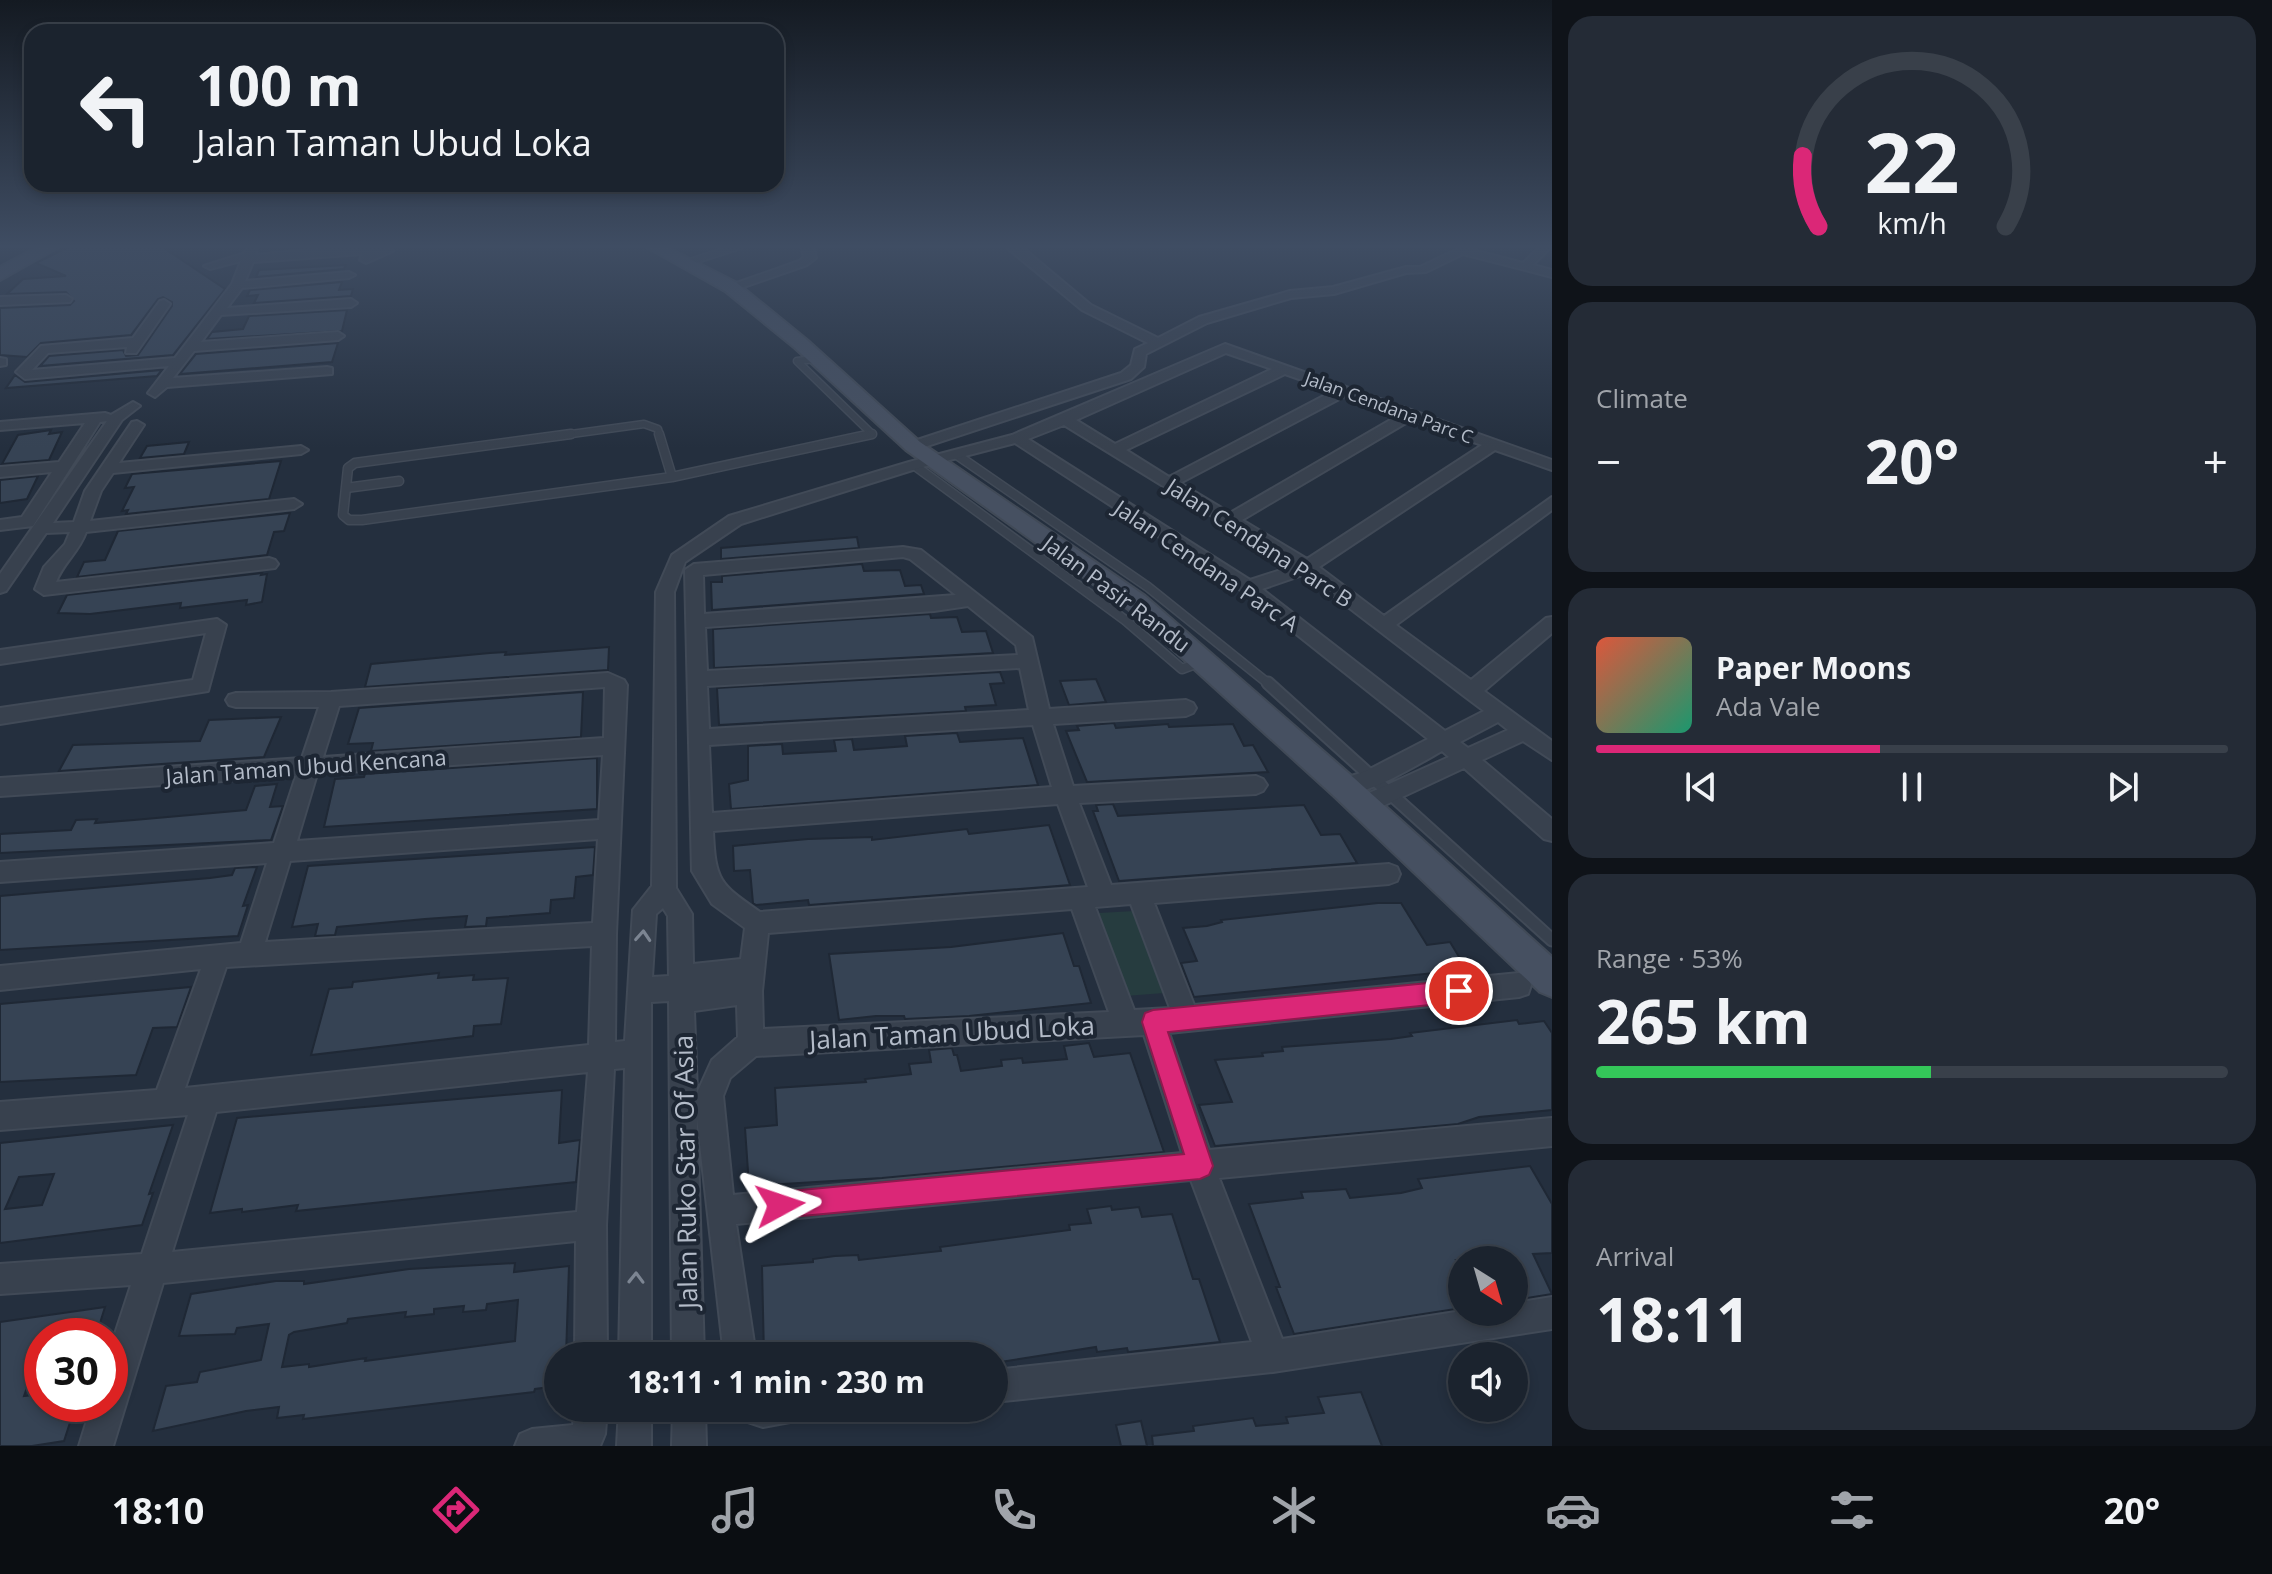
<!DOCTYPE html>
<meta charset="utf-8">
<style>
body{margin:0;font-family:"Open Sans",sans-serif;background:#242b36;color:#f1f3f6;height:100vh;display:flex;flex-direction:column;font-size:30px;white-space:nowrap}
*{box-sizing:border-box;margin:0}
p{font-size:26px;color:#a0a4aa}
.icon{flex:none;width:44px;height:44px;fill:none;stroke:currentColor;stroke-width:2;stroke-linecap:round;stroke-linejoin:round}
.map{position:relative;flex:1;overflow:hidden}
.drawer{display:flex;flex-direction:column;gap:16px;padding:16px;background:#0f1319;width:720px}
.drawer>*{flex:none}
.hud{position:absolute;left:24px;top:24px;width:760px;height:168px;border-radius:24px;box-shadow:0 4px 12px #0003,0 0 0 2px #39404a;background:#1b232e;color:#f1f3f6;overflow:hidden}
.needle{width:52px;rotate:143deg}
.controls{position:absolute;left:1448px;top:1246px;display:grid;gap:16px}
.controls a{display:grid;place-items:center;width:80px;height:80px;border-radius:50%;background:#1b232e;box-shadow:0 4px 12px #0003,0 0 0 2px #39404a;font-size:40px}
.speed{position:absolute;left:24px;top:1318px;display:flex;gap:16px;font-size:40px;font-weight:700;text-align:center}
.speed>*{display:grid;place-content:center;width:104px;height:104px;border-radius:50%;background:#1b232e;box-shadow:0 4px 12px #0003,0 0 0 2px #39404a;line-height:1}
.speed .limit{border:12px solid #d22;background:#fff;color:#111}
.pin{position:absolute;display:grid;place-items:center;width:68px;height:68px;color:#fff;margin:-34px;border:4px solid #fff;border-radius:50%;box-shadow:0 2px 8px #0007}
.me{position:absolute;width:88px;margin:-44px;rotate:85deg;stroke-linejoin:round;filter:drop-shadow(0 0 6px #0008)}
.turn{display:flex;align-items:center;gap:28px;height:168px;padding:0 40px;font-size:36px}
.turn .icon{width:104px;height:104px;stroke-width:2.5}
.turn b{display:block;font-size:56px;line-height:68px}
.big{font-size:60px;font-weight:700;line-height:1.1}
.drawer .widget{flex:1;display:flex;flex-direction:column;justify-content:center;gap:12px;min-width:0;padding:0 28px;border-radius:24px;background:#242b36}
.drawer .dial{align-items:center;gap:0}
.dial svg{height:208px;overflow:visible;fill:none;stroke:#39404a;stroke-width:7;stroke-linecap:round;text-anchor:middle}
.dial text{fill:#f1f3f6;stroke:none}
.song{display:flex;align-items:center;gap:24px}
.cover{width:96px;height:96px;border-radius:12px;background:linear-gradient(135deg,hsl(10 70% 55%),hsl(160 70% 35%))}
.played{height:8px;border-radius:4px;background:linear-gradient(90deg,#db2777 45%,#39404a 45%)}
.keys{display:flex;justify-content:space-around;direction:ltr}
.heat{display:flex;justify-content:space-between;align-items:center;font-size:44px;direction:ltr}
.charge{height:12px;border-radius:6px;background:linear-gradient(90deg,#34c759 53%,#39404a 0)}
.trip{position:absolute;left:544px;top:1342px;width:464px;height:80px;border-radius:40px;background:#1b232e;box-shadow:0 4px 12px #0003,0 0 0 2px #39404a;font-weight:700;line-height:80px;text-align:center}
.dock{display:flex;height:128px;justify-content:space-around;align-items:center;background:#0b0e12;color:#a0a4aa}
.dock .icon{width:56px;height:56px}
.dock .active{color:#db2777}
.dock b{font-size:36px;color:#f1f3f6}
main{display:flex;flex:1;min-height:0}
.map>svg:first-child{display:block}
.green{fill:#263c3f}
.building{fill:#364354;stroke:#1f2835;stroke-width:2;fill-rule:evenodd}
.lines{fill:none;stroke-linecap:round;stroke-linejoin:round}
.lane-far2-casing{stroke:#414a57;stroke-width:9}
.lane-far1-casing{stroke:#414a57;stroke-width:11}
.lane-casing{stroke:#414a57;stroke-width:15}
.street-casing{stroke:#414a57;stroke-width:4}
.secondary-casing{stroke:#414a57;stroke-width:4}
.lane-far2{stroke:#38414e;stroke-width:6}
.lane-far1{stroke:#38414e;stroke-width:8}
.lane{stroke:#38414e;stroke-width:11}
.street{fill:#38414e;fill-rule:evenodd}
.secondary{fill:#465061;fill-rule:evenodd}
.oneway{stroke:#7c8592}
.route{fill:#db2777;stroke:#8e194d;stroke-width:2}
.labels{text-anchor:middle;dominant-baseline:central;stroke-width:8;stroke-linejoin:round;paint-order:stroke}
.far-street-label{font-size:18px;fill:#b4bcc9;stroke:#1d2633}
.street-label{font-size:22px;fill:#b4bcc9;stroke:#1d2633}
.near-street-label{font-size:26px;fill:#b4bcc9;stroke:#1d2633}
</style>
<main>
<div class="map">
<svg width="1552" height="1446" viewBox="0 0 1552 1446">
<rect width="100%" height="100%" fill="#242f3e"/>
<!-- green -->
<path class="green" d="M1135,911l29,82 -39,3 -26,-83z"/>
<!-- building -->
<path class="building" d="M71,246h90l64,43 -52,66 -133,11 9,-10 74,-6 3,6 12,-1 34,-49v-4l-9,-5 -5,2 -27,36 -90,8 -14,14 -27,-2v-47l70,-3 4,-4 -8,-9 -59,2 16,-15 43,-3 -30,-13z
M346,265l-2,4 -88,8 3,-7z
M342,282l-3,8 14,-1 -2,7 -97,7 4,-8 -11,1 3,-6z
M347,310l-5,21 -135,8 5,-7 31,-3 6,-13z
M338,343l-6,19 -152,12 16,-20z
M162,370l-5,6 -151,12 9,-13 10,7z
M51,430l-2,4 13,-2 -13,28 -47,4 16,-29z
M189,442l-5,12 -44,4 7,-12z
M281,461l-12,38 -143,15 2,-4 -6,1 12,-24 -9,1 7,-14z
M38,476l-11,23 -27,4v-23z
M290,513l-6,18 -10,1 -7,23 -190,22 7,-15 21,-2 13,-29z
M857,537l2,11 -138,11v-11z
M862,564l2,7 36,-1 5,16 16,-1 3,9 -212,16 -1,-28h11v-6z
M262,573l-1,2 6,-1 -5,28 -16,3 1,-5 -67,8 1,-5 -91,11 -32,-1 9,-18z
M930,614l1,4 26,-1 5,15 24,-1 7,22 -279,15 -1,-39z
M609,647l-1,23 -243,17 6,-23 119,-11 16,-1 -1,3z
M1000,672l4,11 -14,1 6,21 -31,2 1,4 -247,14 -2,-37z
M1096,679l10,23 -37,3 -9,-24z
M583,692l-2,45 -210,14 2,-8 -25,1 11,-36z
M281,717l-17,40 -205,14 14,-26 127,-4 9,-21z
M1114,723l2,5 52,-4 1,3 64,-3 11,22 9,-1 15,27 -181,10 -21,-51 13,-1 -2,-4z
M957,733l3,9 63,-4 15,47 -307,24 -2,-25 19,-4v-34l34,-2 1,10 53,-3 -2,-11 18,-1 2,11 53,-4 -2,-10z
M597,758v51l-273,18 11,-48 29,-2 1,-3z
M277,784l-7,23 13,-1 -12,34 -271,13v-19l71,-4 5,-10 21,-1 -2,4 39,-3 112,-10 9,-24z
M1113,804l5,12 186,-11 17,30 19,-1 17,29 -238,18 -26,-70h5l-2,-6z
M1049,825l21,60 -261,20 -1,-5 -52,5 -3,-2 -3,-33 -16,1 -1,-25 75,-7 64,-2v3l95,-11 2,5z
M595,847l-2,28 -17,2 -2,21 -23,2 -1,13 -63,5 -1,8 -21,1 2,-11 -42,3 -88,8 -2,8 -20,1 3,-12 -26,3 16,-61z
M257,867l-14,39 5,-1 -10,31 -238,14v-54l210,-18 22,-3 3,-7z
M1378,903h23l26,42 23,-3 20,33 -22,2 -4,-5 -250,25 -13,-34 16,-2 -14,-33 24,-2 15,-4 -1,-2z
M1063,933l11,33h5l12,37 -122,13 -64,3 -1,-3h-28l-37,4 -10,-66 122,-7z
M439,973l-1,5 36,-3 -1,5 35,-2 -7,46 -27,2 -1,10 -162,19 18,-66 23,-2 1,-5z
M191,987l-14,40 -24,1 -17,47 -136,7v-78z
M1517,1020l2,4 25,-3 8,12v77l-73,7 -21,7 -243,22 -16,-41 33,-3 -17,-42 48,-4 -1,-3 21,-2 -1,-4 109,-8 21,-3 -2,-3z
M1089,1043l5,14 36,-4 34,99 -282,26 -133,8 -4,-58 32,-3 -2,-37 91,-6 -1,-3 46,-5 -2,-10 22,-2 -2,-12 23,-2 2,7h3l4,16 41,-5 -1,-6 21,-2 1,5 44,-4 -3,-13z
M562,1090l-3,53 21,-3 -4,42 -280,29 2,-6 -56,7v-3l-32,4 27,-95z
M173,1125l-24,69 4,-1 -11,32 -142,18v-100zM54,1174l-12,31 -37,4 14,-32z
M1530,1166l22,38v49l-19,1 19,40 -38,6v-40h-58l6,12v36l-168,26 -18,-47h4l-31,-83 54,-6 -2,-6 19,-1 26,-2 4,9 51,-5 21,-5 -4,-9z
M1111,1206l1,4 27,-3 3,10 30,-3 21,65h6l21,63 -92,10 -1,-4 -30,4 -1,-5 -102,16v-7h-230l-2,-90 51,-4v-3l22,-3 23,-1 1,5 82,-9 -1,-4 130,-17 -1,-5 22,-2 -4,-14z
M515,1263l-1,9 55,-6 -3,90h-8v30l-23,3 -1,3 -231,27 1,-4 -27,3 2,-11 -33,4 -93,20 13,-45 31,-4 3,-10 61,-12 8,-36 -32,4 -2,6 -56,2 12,-42 85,-13h28v3l105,-15zM518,1300l-3,41 -150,20 1,-3 -57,9v-3l-27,3 7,-32 5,-3 53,-9 1,-4 58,-7 -1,5 29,-3v-5l30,-3 -1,6 23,-2 1,-6z
M105,1307l-9,29h-54v28l-7,1 -11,31 18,-2v10h34l-12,37 -32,5h-32v-124z
M1361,1392l21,54h-229l-1,-10 42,-5 -1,-5 60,-8 3,8 32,-3 -2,-6 38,-4 -6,-16z
M1141,1421l6,25h-26l-5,-21z"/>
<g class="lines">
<!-- lane-far2 casing -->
<g class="lane-far2-casing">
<path id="lane-far2" d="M687,263l52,-17
M817,359l-20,2 75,73 -8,2
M557,436l87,-12 14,5 2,7"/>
</g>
<!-- lane-far1 casing -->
<g class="lane-far1-casing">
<path id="lane-far1" d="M571,434l-216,29 -7,5 -5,47 6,5h13l310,-43
M659,434l13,43
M957,455l191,132 122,98
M914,465l211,155 57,49 21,-8
M672,477l200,-43
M346,488l53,-7"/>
</g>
<!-- lane casing -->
<g class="lane-casing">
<path id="lane" d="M1268,683l284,257"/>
</g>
<!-- street casing -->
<g class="street-casing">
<path id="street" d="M248,246h10l-3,9c25,-2 122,-14 138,-4l-27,12 -6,-3 2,-6 -109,8 -8,19 104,-9 6,3 -6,3 -107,10 -15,20 124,-9 6,4 -6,4 -130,8 -20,27 137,-10 6,4 -6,4 -144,11 -21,27 154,-11 5,1v6l-165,13 -12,10 -7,-4 21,-27 -144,13 -9,-7 25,-26 92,-8 27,-37 4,-1 6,4 -34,49h-10l1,-6 -79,6 -16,17 143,-12 57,-74 9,-23 -31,8 -6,-3 41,-13z
M809,246l5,3 2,9 -9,7 -72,25 -10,-3 74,-26 5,-4 -2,-8z
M1005,246h13l6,3 67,56 67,33 41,-21 91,-26 43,-4 73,-20h14l42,-20 61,16 18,-17h11l-19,19 19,5v7l-89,-23 -37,18 -20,1 -72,21 -43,4 -84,25 -61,31 -2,13 -13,12 -213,70h-10v-6l213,-70 10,-8 4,-16 13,-6 -66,-33z
M66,295l6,4 -2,3 -70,3v-8z
M1225,344l327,116v10l-57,-20 -176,117 65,49 168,-119v13l-156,115 75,55 75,-62 6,-1v16l-68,58 68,50v19l-29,-19 -41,19 70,59v22l-8,-2 -80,-71 -92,43 -8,3 -8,-3 -3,-6 3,-6 93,-42 -7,-6c-22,12 -82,50 -105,42l-4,-6 4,-6 29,-10 62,-32 -186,-148 -227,-148 -96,25 -178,56 -56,38 -11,30 2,296 16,26 1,50 48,-5 4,-31 -33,-24 -20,-33 -7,-301 9,-6 209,-17 18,3 111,87 17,72 137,-9 7,3 3,5 -3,5 -7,3 -133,8 20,62 183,-10 7,3 4,6 -4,6 -7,3 -177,9 32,82 278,-21 8,3 3,7 -3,7 -8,3 -235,19 40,102 325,-32 9,3 3,9 -3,9 -9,3 -350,36 40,117 343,-32v28l-333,32 63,161 180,-28 52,1v-9l38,-6v32l-279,43 -279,30v-32l258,-28 -61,-162 -455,44 20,132h-32l-27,-238 7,238h-32l-3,-355 -18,1v354h-32l6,-288 -11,1 -8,156 1,131h-32l1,-115 -413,42 -50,163h-34l13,-42h18v-55l21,-64 -131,9v-30l142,-10 46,-139 -188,15v-28l157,-12 44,-121 -201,21v-24l241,-23 26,-80 -267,19v-20l274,-19 22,-67 -296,20v-18l302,-20 17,-51h-83l-7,-2 -3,-5 3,-5 7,-2 95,-1 277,-19 16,7 3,5 -11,249 -1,108 10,-1 8,-131 19,-24 4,-294 16,-37 57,-39 180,-54 103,-27zM1226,353l46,16 -157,75 -39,-24zM1285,374l48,17 -164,86 -43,-27zM1345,396l54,19 -169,98 -50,-30zM1411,420l71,25 -175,114 -65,-39zM1064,425l229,141 -43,14 -222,-141zM903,557l7,2 46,36 -252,19 -1,-39zM1305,574l159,122 20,15 -39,20 -183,-142zM968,606l48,39 2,10 -311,16 -2,-44 229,-16zM1020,668l9,42 -320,19 -2,-43zM605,687l-1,51 -281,19 16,-51zM1498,722l10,8 -40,18 -8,-6zM1033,725l19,62 -340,26 -3,-68zM603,755l-4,65 -302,21 20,-67zM1058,804l30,83 -328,25c-40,-28 -45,-31 -47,-81zM598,839l-5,84 -328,19 25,-81zM1131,904l39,104 -36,2 -39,-103zM663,908l5,8 1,60 -17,1 4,-63zM1072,909l37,103 -346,17 -1,-38 6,-58zM592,946l-3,99 -404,43 41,-121zM737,1005l1,32 -26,23 -15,33 -3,-82zM1144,1035l38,118 -449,42 -10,-99 7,-18 26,-22zM588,1072l-11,140 -405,40 44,-140z
M0,358l6,1v6l-6,1z
M133,402l7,4 -18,14 -69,103 21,-1 11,-31 47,-69 5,-1 7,4 -25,38 182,-17 7,4 -7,4 -188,19 -12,18 -11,30 204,-22 8,5 -8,5 -208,23c-7,20 -23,31 -30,50l213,-24 6,2 3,4 -3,4 -231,27 -9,-6 9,-22 21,-23 5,-12 -24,1 -40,58 -6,2v-19l107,-153 -7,1 -67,104 -33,4v-10l22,-3 30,-45 -52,5v-10l59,-5 26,-39 -85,7v-8l105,-9 6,2z
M217,619l9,6 -18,66 -208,33v-16l193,-28 13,-47 -206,31v-14z
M575,1408h32l-2,26 -5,12h-85l5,-12 12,-5 41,-4z
M619,1408h32v38h-34z
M673,1408h32l1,38h-34z
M738,1408h67l-4,12 -38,7 -21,-7z"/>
</g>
<!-- secondary casing -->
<g class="secondary-casing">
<path id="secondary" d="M40,246h20l-60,34v-13z
M645,246h19l73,37 70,57 113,102 225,154 209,182 198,179v40l-12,-5 -206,-196 -207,-188 -221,-158 -111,-102 -70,-57z"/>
</g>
<!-- lane-far2 -->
<use href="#lane-far2" class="lane-far2"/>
<!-- lane-far1 -->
<use href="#lane-far1" class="lane-far1"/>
<!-- lane -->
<use href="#lane" class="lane"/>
<!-- street -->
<use href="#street" class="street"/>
<!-- secondary -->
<use href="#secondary" class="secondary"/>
</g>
<!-- one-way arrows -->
<defs><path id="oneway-chevron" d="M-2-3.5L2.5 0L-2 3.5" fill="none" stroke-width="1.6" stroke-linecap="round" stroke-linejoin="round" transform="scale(2)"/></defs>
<g class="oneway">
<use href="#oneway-chevron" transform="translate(643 936) rotate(-86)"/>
<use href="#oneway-chevron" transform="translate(636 1278) rotate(-89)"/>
</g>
<!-- sky -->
<linearGradient id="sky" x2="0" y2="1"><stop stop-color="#141a22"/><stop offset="0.55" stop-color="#3f4d63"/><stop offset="1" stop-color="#3f4d63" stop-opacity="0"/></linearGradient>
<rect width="1552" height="448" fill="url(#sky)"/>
<!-- route -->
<path class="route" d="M1459,980l8,4 4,7 -4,8 -8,3 -291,30 45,134 -4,9 -9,4 -420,39 -9,-4 -4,-9 4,-9 9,-4 404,-38 -42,-132 3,-9 8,-3z"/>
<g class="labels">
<!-- far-street labels -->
<g class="far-street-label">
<text transform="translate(1389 407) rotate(20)">Jalan Cendana Parc C</text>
</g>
<!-- street labels -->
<g class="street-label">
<text transform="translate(1260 542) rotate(33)">Jalan Cendana Parc B</text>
<text transform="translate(1207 565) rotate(34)">Jalan Cendana Parc A</text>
<text transform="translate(1117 593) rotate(37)">Jalan Pasir Randu</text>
<text transform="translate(306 766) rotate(-4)">Jalan Taman Ubud Kencana</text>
</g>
<!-- near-street labels -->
<g class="near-street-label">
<text transform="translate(952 1032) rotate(-3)">Jalan Taman Ubud Loka</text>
<text transform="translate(685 1172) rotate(-91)">Jalan Ruko Star Of Asia</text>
</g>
</g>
</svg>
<div class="controls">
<a><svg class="needle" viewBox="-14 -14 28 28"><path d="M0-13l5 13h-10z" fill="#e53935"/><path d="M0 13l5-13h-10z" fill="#a0a4aa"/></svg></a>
<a><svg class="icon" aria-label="sound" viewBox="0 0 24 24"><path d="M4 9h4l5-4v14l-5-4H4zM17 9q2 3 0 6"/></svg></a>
</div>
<div class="speed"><div class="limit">30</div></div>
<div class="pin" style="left:1459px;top:991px;background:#d93025"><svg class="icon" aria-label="arrive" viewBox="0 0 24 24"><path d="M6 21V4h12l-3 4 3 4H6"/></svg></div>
<svg class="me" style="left:780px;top:1205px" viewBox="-20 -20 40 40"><path d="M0-17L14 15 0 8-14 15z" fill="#db2777" stroke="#fff" stroke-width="4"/></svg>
<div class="trip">18:11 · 1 min · 230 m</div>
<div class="hud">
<div class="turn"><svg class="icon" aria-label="left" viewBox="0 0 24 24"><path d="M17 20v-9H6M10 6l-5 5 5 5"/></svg><div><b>100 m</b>Jalan Taman Ubud Loka</div></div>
</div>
</div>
<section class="drawer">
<div class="widget dial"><svg viewBox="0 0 100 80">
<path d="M14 69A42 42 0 1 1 86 69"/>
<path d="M14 69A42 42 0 0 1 8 42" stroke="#db2777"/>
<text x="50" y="56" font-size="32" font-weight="700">22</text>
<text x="50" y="72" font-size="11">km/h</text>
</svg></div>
<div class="widget"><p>Climate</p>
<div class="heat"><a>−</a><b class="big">20°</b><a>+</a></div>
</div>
<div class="widget">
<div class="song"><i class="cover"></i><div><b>Paper Moons</b><p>Ada Vale</p></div></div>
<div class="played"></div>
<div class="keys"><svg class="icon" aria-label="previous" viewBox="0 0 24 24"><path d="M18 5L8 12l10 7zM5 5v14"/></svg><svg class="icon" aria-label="pause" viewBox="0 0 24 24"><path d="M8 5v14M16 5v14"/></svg><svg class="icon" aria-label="next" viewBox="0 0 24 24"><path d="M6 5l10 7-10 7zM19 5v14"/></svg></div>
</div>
<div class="widget"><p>Range · 53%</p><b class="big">265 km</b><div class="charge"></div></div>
<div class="widget"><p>Arrival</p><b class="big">18:11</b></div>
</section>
</main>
<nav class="dock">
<b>18:10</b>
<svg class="icon active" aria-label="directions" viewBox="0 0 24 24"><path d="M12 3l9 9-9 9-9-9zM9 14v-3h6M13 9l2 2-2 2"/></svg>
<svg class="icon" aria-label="music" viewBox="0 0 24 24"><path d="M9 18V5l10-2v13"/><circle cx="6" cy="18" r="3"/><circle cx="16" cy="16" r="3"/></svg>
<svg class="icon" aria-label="phone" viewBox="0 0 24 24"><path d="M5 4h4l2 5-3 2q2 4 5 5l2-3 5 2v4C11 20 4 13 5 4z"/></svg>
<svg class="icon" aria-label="climate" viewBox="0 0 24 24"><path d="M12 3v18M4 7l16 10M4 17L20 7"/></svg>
<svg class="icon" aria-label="car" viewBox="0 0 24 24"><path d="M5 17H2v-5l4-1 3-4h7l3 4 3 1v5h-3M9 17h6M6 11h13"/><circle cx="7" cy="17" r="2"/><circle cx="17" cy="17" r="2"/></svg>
<svg class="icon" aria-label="filters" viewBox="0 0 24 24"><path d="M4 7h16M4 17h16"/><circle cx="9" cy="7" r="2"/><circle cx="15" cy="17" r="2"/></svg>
<b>20°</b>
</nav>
